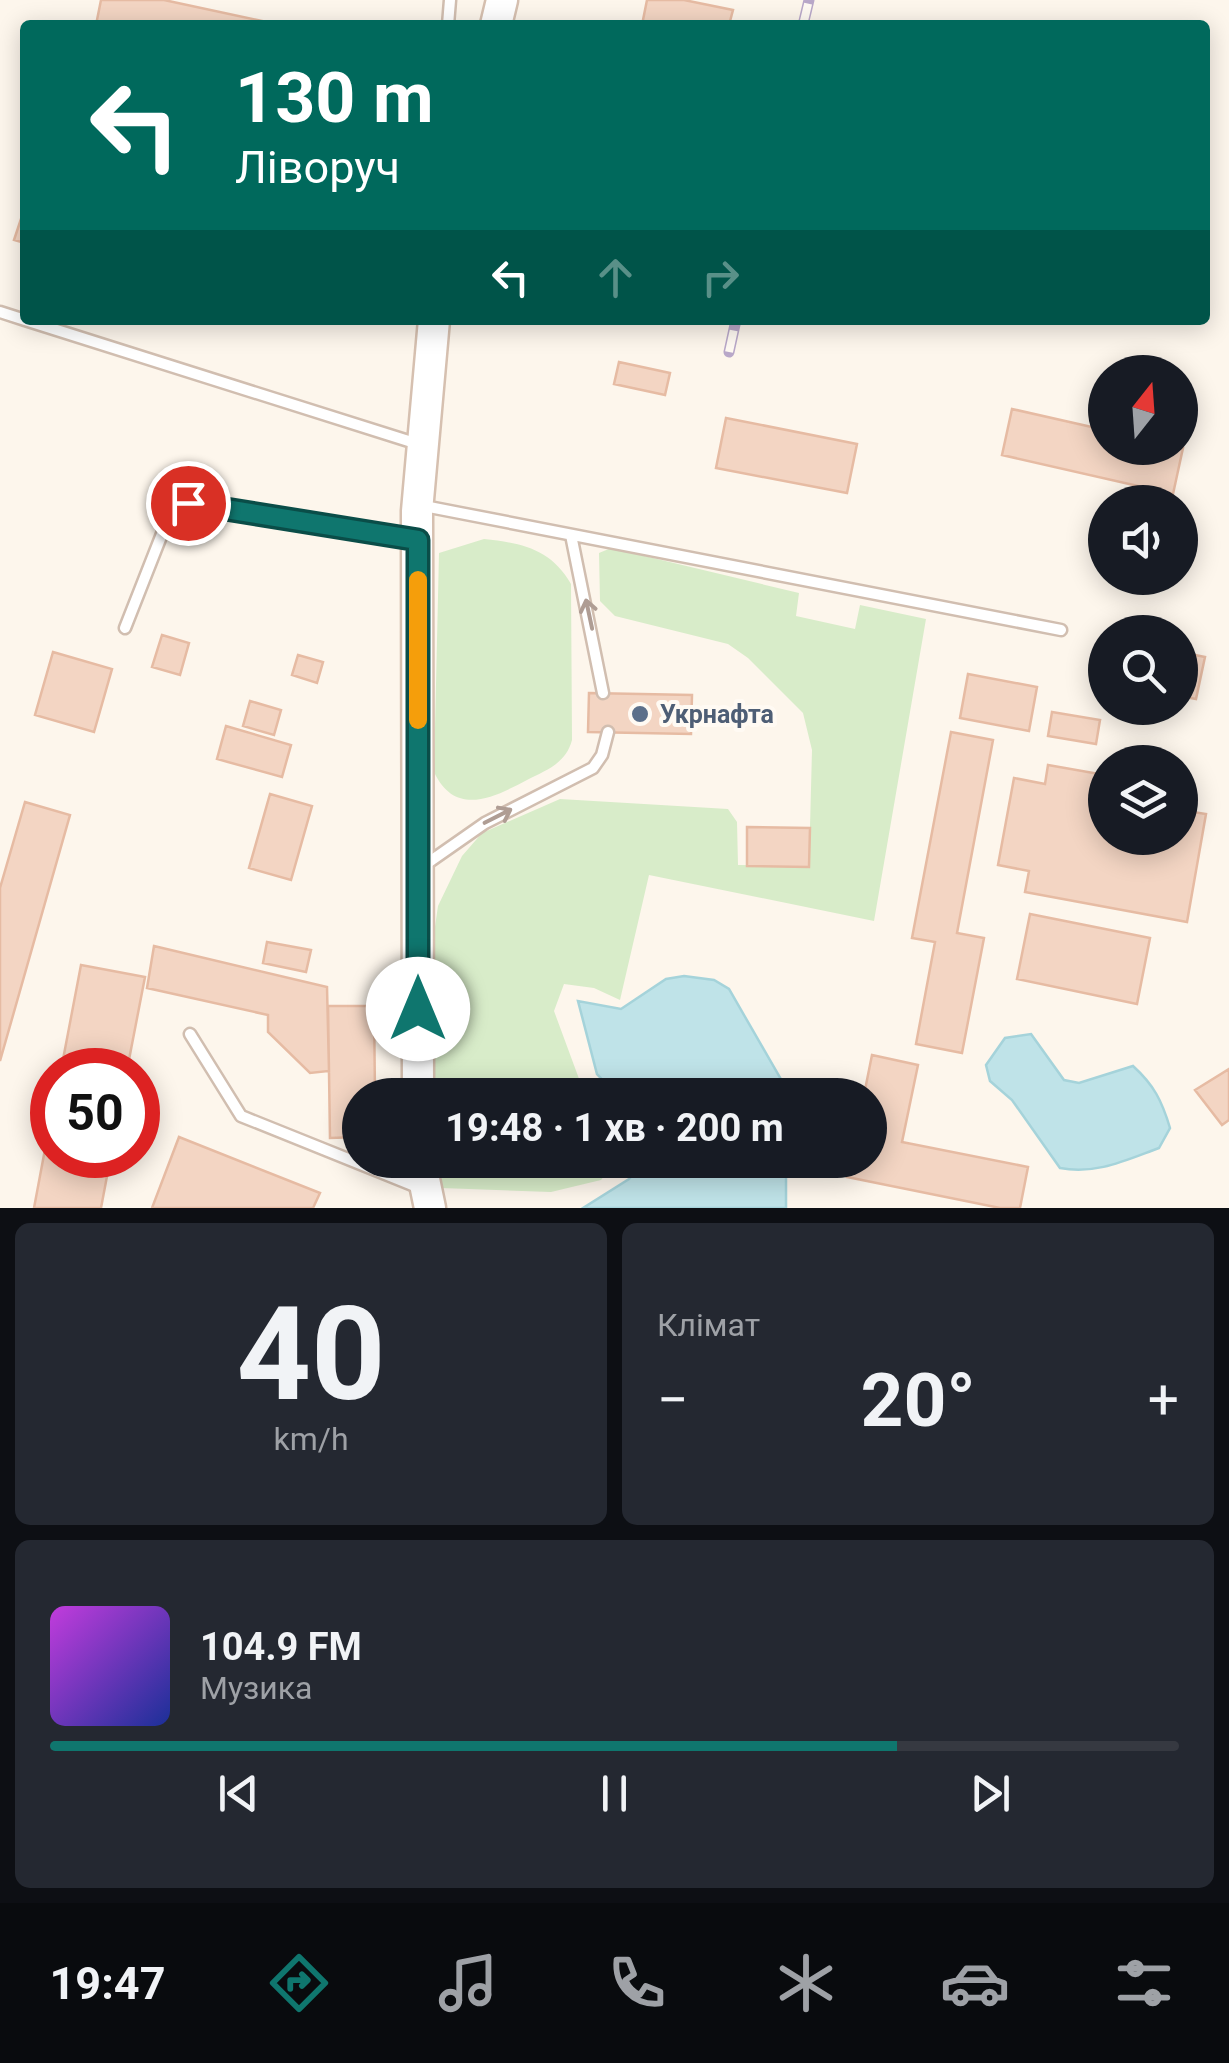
<!DOCTYPE html>
<html lang="uk">
<meta charset="utf-8">
<style>
body{margin:0;font-family:Roboto,sans-serif;background:#242831;color:#f1f3f6;height:100vh;display:flex;flex-direction:column;font-size:38px;white-space:nowrap}
*{box-sizing:border-box;margin:0}
p{font-size:32px;color:#9ea1a6}
.icon{flex:none;width:55px;height:55px;fill:none;stroke:currentColor;stroke-width:2;stroke-linecap:round;stroke-linejoin:round}
.map{position:relative;height:1208px;overflow:hidden}
.drawer{display:flex;flex-direction:column;gap:15px;padding:15px;background:#0d0f14;flex:1}
.drawer>*{flex:none}
.top-card{position:absolute;left:20px;top:20px;width:1190px;height:305px;border-radius:10px;box-shadow:0 5px 25px #0003;background:#00695c;color:#fff;overflow:hidden}
.needle{width:65px;rotate:17deg}
.fabs{position:absolute;left:1088px;top:355px;display:grid;gap:20px}
.fabs a{display:grid;place-items:center;width:110px;height:110px;border-radius:50%;background:#171b24;box-shadow:0 5px 25px #0003;font-size:50px}
.speed{position:absolute;left:30px;top:1048px;display:flex;gap:20px;font-size:50px;font-weight:700;text-align:center}
.speed>*{display:grid;place-content:center;width:130px;height:130px;border-radius:50%;background:#171b24;box-shadow:0 5px 25px #0003;line-height:1}
.speed .limit{border:15px solid #d22;background:#fff;color:#111}
.pin{position:absolute;display:grid;place-items:center;width:85px;height:85px;color:#fff;margin:-42px;border:5px solid #fff;border-radius:50%;box-shadow:0 2px 10px #0007}
.me{position:absolute;width:110px;margin:-55px;rotate:0deg;stroke-linejoin:round;filter:drop-shadow(0 0 8px #0008)}
.turn{display:flex;align-items:center;gap:35px;height:210px;padding:0 50px;font-size:45px}
.turn .icon{width:130px;height:130px;stroke-width:2.5}
.turn b{display:block;font-size:70px;line-height:85px}
.lanes{display:flex;align-items:center;height:95px;padding:0 50px;background:#0003;justify-content:center;gap:50px;direction:ltr}
.lanes .off{opacity:.35}
.big{font-size:75px;font-weight:700;line-height:1.1}
.drawer .widget{flex:1;display:flex;flex-direction:column;justify-content:center;gap:15px;min-width:0;padding:0 35px;border-radius:15px;background:#242831}
.drawer .dial{align-items:center;gap:0}
.dial b{font-size:130px;line-height:1}
.song{display:flex;align-items:center;gap:30px}
.cover{width:120px;height:120px;border-radius:15px;background:linear-gradient(135deg,hsl(290 70% 55%),hsl(230 70% 35%))}
.played{height:10px;border-radius:5px;background:linear-gradient(90deg,#0f766e 75%,#363941 75%)}
.keys{display:flex;justify-content:space-around;direction:ltr}
.heat{display:flex;justify-content:space-between;align-items:center;font-size:55px;direction:ltr}
.drawer .tiles{flex:1;display:grid;gap:15px;grid-template-columns:1fr 1fr}
.widget:last-child{grid-column:span 2}
.trip{position:absolute;left:342px;top:1078px;width:545px;height:100px;border-radius:50px;background:#171b24;box-shadow:0 5px 25px #0003;font-weight:700;line-height:100px;text-align:center}
.tab-bar{display:flex;height:160px;justify-content:space-around;align-items:center;background:#090b0e;color:#9ea1a6}
.tab-bar .icon{width:70px;height:70px}
.tab-bar .active{color:#0f766e}
.tab-bar b{font-size:45px;color:#f1f3f6}
.map>svg:first-child{display:block}
.green{fill:#d8ecc9}
.water{fill:#bfe3e8;stroke:#a5d3da;stroke-width:2.5}
.building{fill:#f3d5c3;stroke:#e6bba3;stroke-width:2.5}
.lines{fill:none;stroke-linecap:round;stroke-linejoin:round}
.service-casing{stroke:#d1beb0;stroke-width:15}
.secondary-casing{stroke:#d6c0b0;stroke-width:35}
.service{stroke:#fff;stroke-width:10}
.secondary{stroke:#fff;stroke-width:30}
.rail-casing{stroke:#b9a8c9;stroke-width:11}
.rail{stroke:#fffaf3;stroke-width:8;stroke-dasharray:22;stroke-linecap:butt}
.oneway{stroke:#af9d94}
.route-casing{stroke:#0a4d48;stroke-width:25}
.route{stroke:#0f766e;stroke-width:18}
.slow{stroke:#f59e0b;stroke-width:18}
.service-dot{fill:#5c6f8a;stroke:#fffaf3;stroke-width:4}
.labels{text-anchor:middle;dominant-baseline:central;stroke-width:8;stroke-linejoin:round;paint-order:stroke}
.service-label{font-size:25px;font-weight:bold;fill:#4e5e75;stroke:#fffaf3;text-anchor:start}
</style>
<div class="map">
<svg width="1229" height="1208" viewBox="0 0 1229 1208">
<rect width="100%" height="100%" fill="#fdf6ec"/>
<!-- green -->
<path class="green" d="M484,539c38,4 67,10 87,45l1,156c-6,23 -25,30 -45,40 -34,18 -72,37 -93,-8l5,-219z
M611,548l188,45 -3,23 59,13 5,-24 66,14 -52,302 -225,-46 -29,125 -26,-12 -30,-4 -10,27 31,84h-150l-3,-148 6,-41 24,-50 20,-23 78,-34 168,10 9,13 1,43 71,1 3,-116 -9,-37 -55,-55 -20,-14 -113,-28 -15,-15 -1,-48z
M437,1160h180l-16,20 -50,12 -110,-4z"/>
<!-- water -->
<path class="water" d="M684,976l30,4 15,9 61,106h-173l-20,-21 -19,-73 43,8 45,-30z
M1031,1034l33,46 15,3 54,-17c21,19 29,35 37,62l-11,20c-33,12 -63,27 -99,20l-48,-68 -22,-19 -4,-16 19,-27z
M645,1160h154l-13,16v32h-203l46,-29z"/>
<!-- building -->
<path class="building" d="M101,0h63l117,25h-185z
M647,0h37l49,10 -4,15h-87z
M25,207v36l-11,-3z
M619,362l51,11 -5,22 -51,-11z
M1012,409l93,21v18h78l-10,46 -171,-39z
M726,418l131,26 -10,49 -131,-25z
M162,635l27,8 -9,32 -28,-8z
M53,652l59,17 -18,63 -59,-17z
M1180,652l25,5 -9,42 -16,-3z
M298,655l25,7 -6,21 -25,-8z
M968,674l69,13 -8,44 -69,-13z
M589,693l103,2 -1,39 -103,-2z
M250,701l31,9 -7,25 -31,-9z
M1052,712l48,8 -4,24 -48,-8z
M226,726l65,19 -9,32 -65,-18z
M951,732l42,8 -36,193 27,5 -22,115 -46,-9 19,-102 -23,-4z
M1048,765l57,10v63h75v-28l26,4 -19,108 -162,-30 4,-21 -31,-6 16,-87 31,6z
M270,794l42,12 -21,74 -42,-12z
M25,802l45,13 -70,246v-173z
M747,827l63,1 -1,39 -62,-1z
M1030,914l120,24 -13,66 -120,-25z
M267,942l44,8 -5,22 -43,-9z
M154,946l173,41 2,84 -19,2 -42,-41v-17l-121,-27z
M81,965l64,12 -18,93h-66z
M328,1006h46l1,89h-15v42l-30,1z
M872,1055l46,10 -16,77 126,25 -8,41h-20l-153,-31 3,-17h20v-65h-6z
M1229,1069v51l-7,5 -27,-35z
M52,1112v43h59l-10,53h-67z
M179,1137l141,56 -7,15h-161z"/>
<g class="lines">
<!-- service casing -->
<g class="service-casing">
<path id="service" d="M448,25l2,-25
M0,312l25,8
M25,320l393,124
M419,505l642,125
M571,535l32,158
M125,628l48,-122 25,-3 214,36
M422,867l63,-44 108,-55 9,-13 6,-23
M190,1034l51,82 179,72"/>
</g>
<!-- secondary casing -->
<g class="secondary-casing">
<path id="secondary" d="M496,25l6,-25
M418,1095l-1,-584 17,-191
M420,1160l10,48"/>
</g>
<!-- service -->
<use href="#service" class="service"/>
<!-- secondary -->
<use href="#secondary" class="secondary"/>
<!-- rail casing -->
<g class="rail-casing">
<path id="rail" d="M803,25l6,-25
M729,352l7,-32"/>
</g>
<!-- rail -->
<use href="#rail" class="rail"/>
</g>
<!-- one-way arrows -->
<defs><path id="oneway-shaft" d="M-6 0H5M1.5-3L5.5 0L1.5 3" fill="none" stroke-width="1.6" stroke-linecap="round" stroke-linejoin="round" transform="scale(2.5)"/></defs>
<g class="oneway">
<use href="#oneway-shaft" transform="translate(589 614) rotate(-102)"/>
<use href="#oneway-shaft" transform="translate(498 816) rotate(-27)"/>
</g>
<g class="lines">
<!-- route casing -->
<g class="route-casing">
<path id="route" d="M188,503l230,37v469"/>
</g>
<!-- route -->
<use href="#route" class="route"/>
<!-- slow -->
<path class="slow" d="M418,580v140"/>
</g>
<!-- markers -->
<circle class="service-dot" cx="640" cy="714" r="10"/>
<g class="labels">
<!-- service labels -->
<g class="service-label">
<text x="660" y="714">Укрнафта</text>
</g>
</g>
</svg>
<div class="fabs">
<a><svg class="needle" viewBox="-14 -14 28 28"><path d="M0-13l5 13h-10z" fill="#e53935"/><path d="M0 13l5-13h-10z" fill="#9ea1a6"/></svg></a>
<a><svg class="icon" aria-label="sound" viewBox="0 0 24 24"><path d="M4 9h4l5-4v14l-5-4H4zM17 9q2 3 0 6"/></svg></a>
<a><svg class="icon" aria-label="search" viewBox="0 0 24 24"><circle cx="10" cy="10" r="6"/><path d="M15 15l6 6"/></svg></a>
<a><svg class="icon" aria-label="layers" viewBox="0 0 24 24"><path d="M12 4l9 5-9 5-9-5zM3 14l9 5 9-5"/></svg></a>
</div>
<div class="speed"><div class="limit">50</div></div>
<div class="pin" style="left:188px;top:503px;background:#d93025"><svg class="icon" aria-label="arrive" viewBox="0 0 24 24"><path d="M6 21V4h12l-3 4 3 4H6"/></svg></div>
<svg class="me" style="left:418px;top:1009px" viewBox="-20 -20 40 40"><circle r="19" fill="#fff"/><path d="M0-13L10 11 0 6-10 11z" fill="#0f766e"/></svg>
<div class="trip">19:48 · 1 хв · 200 m</div>
<div class="top-card">
<div class="turn"><svg class="icon" aria-label="left" viewBox="0 0 24 24"><path d="M17 20v-9H6M10 6l-5 5 5 5"/></svg><div><b>130 m</b>Ліворуч</div></div>
<div class="lanes"><svg class="icon" aria-label="left" viewBox="0 0 24 24"><path d="M17 20v-9H6M10 6l-5 5 5 5"/></svg><svg class="icon off" aria-label="ahead" viewBox="0 0 24 24"><path d="M12 20V5M6 11l6-6 6 6"/></svg><svg class="icon off" aria-label="right" viewBox="0 0 24 24"><path d="M7 20v-9h11M14 6l5 5-5 5"/></svg></div>
</div>
</div>
<section class="drawer">
<div class="tiles">
<div class="widget dial"><b>40</b><p>km/h</p></div>
<div class="widget"><p>Клімат</p>
<div class="heat"><a>−</a><b class="big">20°</b><a>+</a></div>
</div>
<div class="widget">
<div class="song"><i class="cover"></i><div><b>104.9 FM</b><p>Музика</p></div></div>
<div class="played"></div>
<div class="keys"><svg class="icon" aria-label="previous" viewBox="0 0 24 24"><path d="M18 5L8 12l10 7zM5 5v14"/></svg><svg class="icon" aria-label="pause" viewBox="0 0 24 24"><path d="M8 5v14M16 5v14"/></svg><svg class="icon" aria-label="next" viewBox="0 0 24 24"><path d="M6 5l10 7-10 7zM19 5v14"/></svg></div>
</div>
</div>
</section>
<nav class="tab-bar">
<b>19:47</b>
<svg class="icon active" aria-label="directions" viewBox="0 0 24 24"><path d="M12 3l9 9-9 9-9-9zM9 14v-3h6M13 9l2 2-2 2"/></svg>
<svg class="icon" aria-label="music" viewBox="0 0 24 24"><path d="M9 18V5l10-2v13"/><circle cx="6" cy="18" r="3"/><circle cx="16" cy="16" r="3"/></svg>
<svg class="icon" aria-label="phone" viewBox="0 0 24 24"><path d="M5 4h4l2 5-3 2q2 4 5 5l2-3 5 2v4C11 20 4 13 5 4z"/></svg>
<svg class="icon" aria-label="climate" viewBox="0 0 24 24"><path d="M12 3v18M4 7l16 10M4 17L20 7"/></svg>
<svg class="icon" aria-label="car" viewBox="0 0 24 24"><path d="M5 17H2v-5l4-1 3-4h7l3 4 3 1v5h-3M9 17h6M6 11h13"/><circle cx="7" cy="17" r="2"/><circle cx="17" cy="17" r="2"/></svg>
<svg class="icon" aria-label="filters" viewBox="0 0 24 24"><path d="M4 7h16M4 17h16"/><circle cx="9" cy="7" r="2"/><circle cx="15" cy="17" r="2"/></svg>
</nav>
